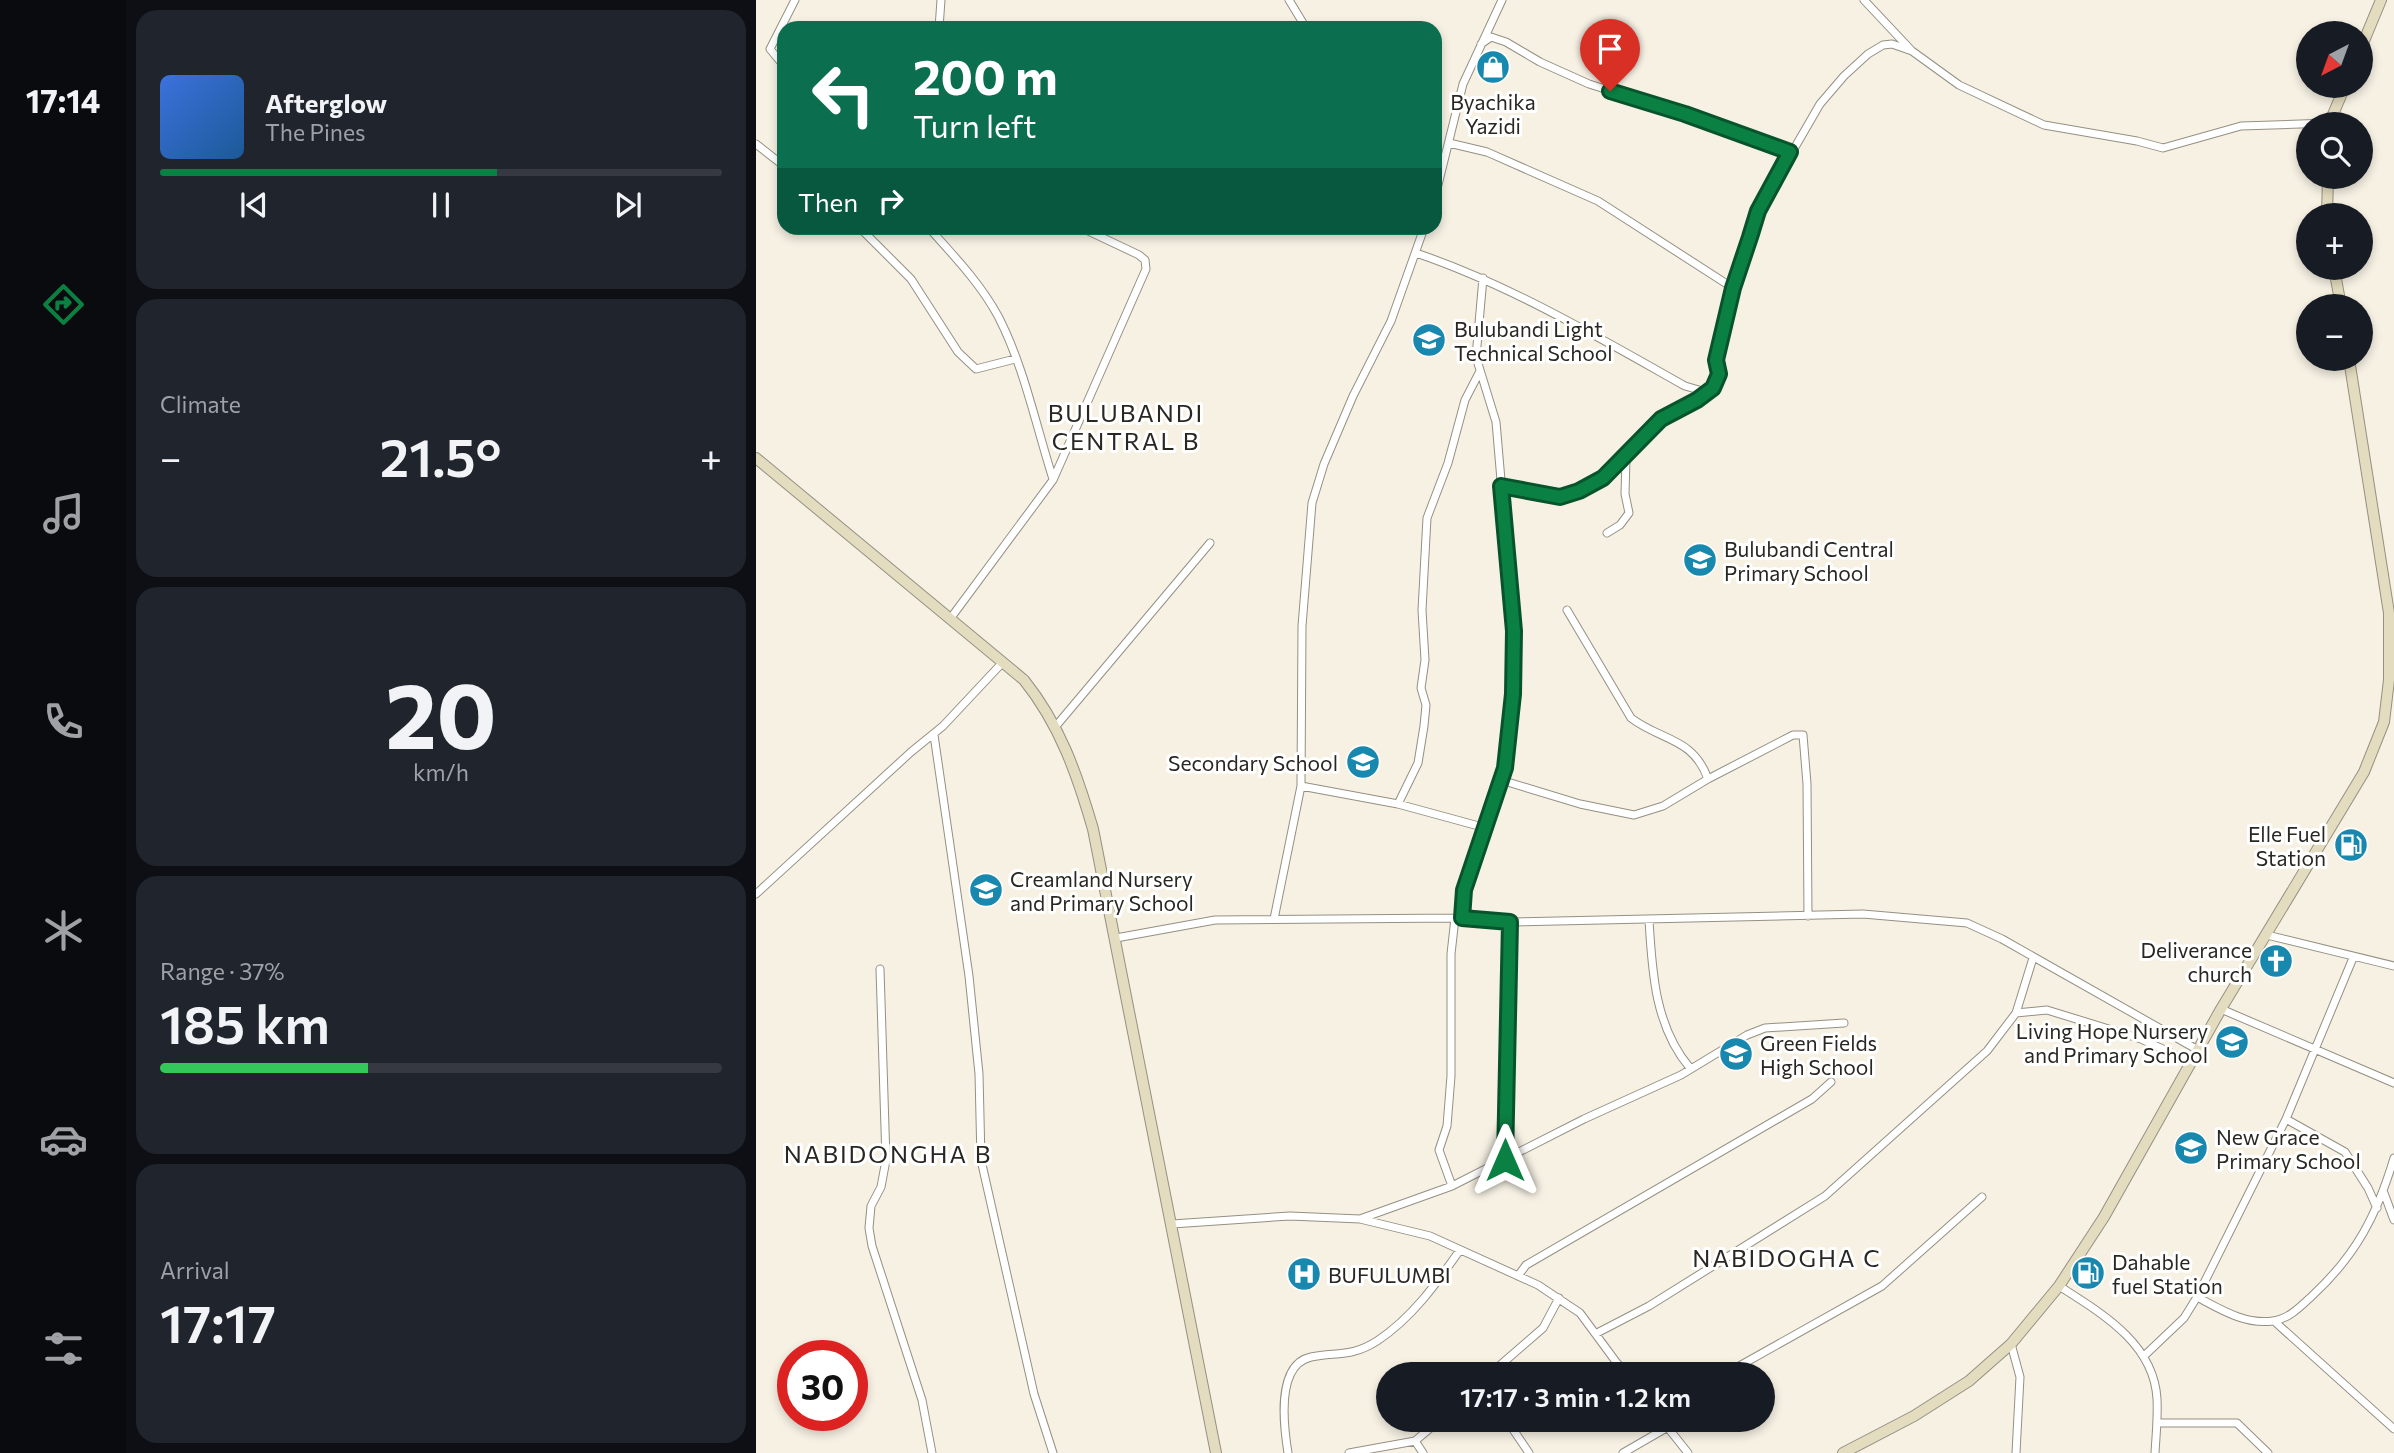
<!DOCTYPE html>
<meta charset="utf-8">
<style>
body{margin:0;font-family:Commissioner,sans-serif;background:#20242c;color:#f1f3f6;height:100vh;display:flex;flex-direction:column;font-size:26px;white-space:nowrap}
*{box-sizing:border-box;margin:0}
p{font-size:23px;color:#9ea1a6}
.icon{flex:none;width:38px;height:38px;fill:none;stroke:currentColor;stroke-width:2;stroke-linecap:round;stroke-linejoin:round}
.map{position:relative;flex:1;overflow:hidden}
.side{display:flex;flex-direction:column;gap:10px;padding:10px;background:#0d0f14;width:630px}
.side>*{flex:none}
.top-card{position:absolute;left:21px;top:21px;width:665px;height:214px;border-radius:21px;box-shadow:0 4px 10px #0003;background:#0b6e4f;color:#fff;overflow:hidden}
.needle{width:46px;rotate:221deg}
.buttons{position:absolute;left:1540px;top:21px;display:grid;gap:14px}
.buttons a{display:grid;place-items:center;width:77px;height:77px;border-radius:50%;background:#171b24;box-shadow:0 4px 10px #0003;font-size:35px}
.speed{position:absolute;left:21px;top:1340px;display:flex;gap:14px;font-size:35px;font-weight:700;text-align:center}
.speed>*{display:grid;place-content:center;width:91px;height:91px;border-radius:50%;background:#171b24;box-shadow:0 4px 10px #0003;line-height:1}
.speed .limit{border:10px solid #d22;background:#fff;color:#111}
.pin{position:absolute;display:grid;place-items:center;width:60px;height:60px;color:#fff;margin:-72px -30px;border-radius:50% 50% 50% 0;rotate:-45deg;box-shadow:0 0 7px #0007}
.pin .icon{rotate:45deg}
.me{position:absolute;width:77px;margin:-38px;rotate:0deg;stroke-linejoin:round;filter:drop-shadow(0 0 5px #0008)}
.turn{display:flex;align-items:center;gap:24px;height:147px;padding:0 21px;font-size:32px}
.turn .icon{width:91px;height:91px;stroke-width:2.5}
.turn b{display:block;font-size:49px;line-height:60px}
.then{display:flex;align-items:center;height:66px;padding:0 21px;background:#0003;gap:14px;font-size:26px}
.big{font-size:52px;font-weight:600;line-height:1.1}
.side .card{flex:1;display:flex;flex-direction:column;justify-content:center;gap:10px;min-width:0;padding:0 24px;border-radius:21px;background:#20242c}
.side .dial{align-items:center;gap:0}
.dial b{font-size:91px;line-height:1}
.song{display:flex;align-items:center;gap:21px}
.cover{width:84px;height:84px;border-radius:10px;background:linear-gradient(135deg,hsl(220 70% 55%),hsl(210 70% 35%))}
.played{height:7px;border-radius:4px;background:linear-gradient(90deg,#0b8043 60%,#363941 60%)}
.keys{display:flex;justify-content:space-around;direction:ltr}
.heat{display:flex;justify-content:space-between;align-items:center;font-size:38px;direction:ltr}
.charge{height:10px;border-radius:5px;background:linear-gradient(90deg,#34c759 37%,#363941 0)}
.trip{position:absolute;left:620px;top:1362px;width:399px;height:70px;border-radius:35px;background:#171b24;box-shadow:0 4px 10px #0003;font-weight:600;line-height:70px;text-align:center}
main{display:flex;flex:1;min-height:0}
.tab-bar{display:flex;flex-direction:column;width:126px;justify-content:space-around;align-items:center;background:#090b0e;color:#9ea1a6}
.tab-bar .icon{width:49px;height:49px}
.tab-bar .selected{color:#0b8043}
.tab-bar b{font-size:32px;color:#f1f3f6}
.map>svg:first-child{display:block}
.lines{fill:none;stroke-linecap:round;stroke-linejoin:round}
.street-casing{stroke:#949083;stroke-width:9}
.secondary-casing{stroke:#949083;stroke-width:12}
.street{stroke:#fff;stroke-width:7}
.secondary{stroke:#e3dcbe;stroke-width:10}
.route-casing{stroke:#07532c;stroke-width:18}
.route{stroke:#0b8043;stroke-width:12}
.labels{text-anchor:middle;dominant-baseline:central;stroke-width:6;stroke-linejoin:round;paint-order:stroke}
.poi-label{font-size:21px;fill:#292722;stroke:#fff;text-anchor:start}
.quarter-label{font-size:24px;letter-spacing:2px;fill:#292722;stroke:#fff}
</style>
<main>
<nav class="tab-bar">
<b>17:14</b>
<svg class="icon selected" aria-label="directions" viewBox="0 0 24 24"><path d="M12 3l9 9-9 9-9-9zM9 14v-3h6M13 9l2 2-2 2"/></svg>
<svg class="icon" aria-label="music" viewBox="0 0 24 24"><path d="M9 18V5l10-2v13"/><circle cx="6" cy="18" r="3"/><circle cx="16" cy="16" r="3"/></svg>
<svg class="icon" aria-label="phone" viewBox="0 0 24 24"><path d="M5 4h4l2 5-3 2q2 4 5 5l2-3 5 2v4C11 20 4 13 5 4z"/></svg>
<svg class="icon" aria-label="climate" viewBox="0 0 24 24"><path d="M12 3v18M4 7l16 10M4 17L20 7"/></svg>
<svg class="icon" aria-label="car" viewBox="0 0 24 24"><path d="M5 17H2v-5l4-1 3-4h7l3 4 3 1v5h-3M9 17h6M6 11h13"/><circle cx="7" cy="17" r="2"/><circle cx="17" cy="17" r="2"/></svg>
<svg class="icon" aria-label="filters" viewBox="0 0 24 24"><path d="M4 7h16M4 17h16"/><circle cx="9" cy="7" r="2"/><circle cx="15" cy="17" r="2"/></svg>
</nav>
<section class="side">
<div class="card">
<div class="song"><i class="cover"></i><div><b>Afterglow</b><p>The Pines</p></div></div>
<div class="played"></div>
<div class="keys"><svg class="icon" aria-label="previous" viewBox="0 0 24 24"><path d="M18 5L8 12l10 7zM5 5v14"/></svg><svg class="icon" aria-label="pause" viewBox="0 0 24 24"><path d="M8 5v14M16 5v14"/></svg><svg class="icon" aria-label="next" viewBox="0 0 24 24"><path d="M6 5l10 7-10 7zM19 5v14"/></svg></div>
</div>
<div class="card"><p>Climate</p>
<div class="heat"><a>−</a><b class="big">21.5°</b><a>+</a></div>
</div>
<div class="card dial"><b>20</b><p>km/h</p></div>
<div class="card"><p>Range · 37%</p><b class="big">185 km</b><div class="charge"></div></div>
<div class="card"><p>Arrival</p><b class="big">17:17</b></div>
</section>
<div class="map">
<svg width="1638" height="1453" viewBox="0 0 1638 1453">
<rect width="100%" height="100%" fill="#f6f1e3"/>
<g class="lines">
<!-- street casing -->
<g class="street-casing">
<path id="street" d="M533,0l17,28
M1108,0l47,50
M183,28l2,-28
M725,44l10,-7 15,5 34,20 49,22 96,30 105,38
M28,66l-14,-17 25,-49
M693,143l38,9 111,49 135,87
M0,144l28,22
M679,197l28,-113 39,-84
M104,228l51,51 47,73 18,17 39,-10
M173,228c25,28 51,55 69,88 26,50 38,110 55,163
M660,253c94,32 182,84 269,133l21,6 7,-4 6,-14 -3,-14 17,-72 25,-77 62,-107 24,-28 24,-22 15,-9 9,-1 20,7 47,34 85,40 93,16 26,7 78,-22 88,-3
M745,486l59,11 43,-19 23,-20
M851,533l13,-8 9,-12 -4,-19 1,-36 36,-39 35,-19 9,-8
M811,610l64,108c30,23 62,19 77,61
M194,619l103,-139 93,-211 -1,-9 -6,-5 -57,-27
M300,726l154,-183
M178,735l35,241 10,98 2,86 53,234 19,59
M745,780l79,24 54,11 29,-9 45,-27 85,-44h10l4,49 1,132
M545,786l97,18 88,24
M642,804l20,-41 6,-37 2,-21 -5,-17 4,-28 -3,-50 5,-92 21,-55 17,-63 15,-29
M0,894l155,-142 32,-26 60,-64
M706,918l2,-28 41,-122 8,-74 1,-63 -18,-209 -20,-65 7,-79
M518,919l27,-133 1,-160 10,-123 12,-39 29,-68 38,-75 33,-93
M893,920c3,52 6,107 41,148
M1511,935l127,31
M360,938l99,-18 240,-2 55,4 353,-8 104,9 35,16 196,111
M1597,958l-67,161 59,33 23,36 9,20
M124,969l6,191 -5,27 -10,19 -2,22 3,18 50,154 10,53
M1465,1009l173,74
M1260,1013l17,-55
M749,1160l5,-238
M696,1186l-13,-36 8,-24 4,-50v-122l4,-36
M1628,1193l10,27
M604,1219l92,-33 132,-67 97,-44 66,-40 18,-7 79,-5
M416,1224l118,-8 70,3 70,17 108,49 42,28 45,61
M762,1276l8,-11 286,-166 19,-17
M1303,1286c42,27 95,57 98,113 1,18 -1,36 -2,54
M1441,1297l89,-178
M1518,1321l120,108
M841,1333l52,-27 176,-110 162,-145 29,-38 31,-3 94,29 50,23
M1255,1344l9,33 -4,76
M1388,1356l40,-38 13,-21c23,12 48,28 76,24 16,-2 28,-15 40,-26 43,-40 64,-80 81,-137
M734,1374l53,-46 16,-30
M846,1374l16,-10
M969,1374l157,-88 100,-89
M750,1419l23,34
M905,1419l27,34
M1401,1423h80l31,30
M755,1428l14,-9
M659,1441l8,12
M532,1453c-4,-25 -13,-88 23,-96 26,-5 41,0 66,-16 35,-23 59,-57 83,-91
M593,1453l66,-12 26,-22
M867,1453l45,-26"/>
</g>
<!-- secondary casing -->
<g class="secondary-casing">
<path id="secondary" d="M1605,48l20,-48
M1573,124l16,-38
M1571,215l1,-38
M1578,268l7,38
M0,458l268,222c36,45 53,94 69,149l123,624
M1087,1453l71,-37 55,-35 42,-37 48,-58 45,-69 117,-208 143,-237 20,-50 5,-42v-67l-40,-254"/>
</g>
<!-- street -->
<use href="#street" class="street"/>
<!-- secondary -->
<use href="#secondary" class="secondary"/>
</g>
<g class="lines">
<!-- route casing -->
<g class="route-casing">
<path id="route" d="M749,1160l5,-238 -48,-4 2,-28 41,-122 8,-74 1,-63 -13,-145 59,11 19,-6 24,-13 58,-59 36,-19 16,-12 6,-14 -3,-14 17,-72 17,-51 8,-26 32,-59 -105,-38 -75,-23"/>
</g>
<!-- route -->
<use href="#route" class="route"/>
</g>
<!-- icons -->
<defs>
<g id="shop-disc" transform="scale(1.75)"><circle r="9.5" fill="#1988ae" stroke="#fff"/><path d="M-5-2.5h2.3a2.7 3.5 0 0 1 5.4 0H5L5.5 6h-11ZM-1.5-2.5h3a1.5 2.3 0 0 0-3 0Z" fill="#fff"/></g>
<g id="school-disc" transform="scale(1.75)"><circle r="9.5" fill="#1988ae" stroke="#fff"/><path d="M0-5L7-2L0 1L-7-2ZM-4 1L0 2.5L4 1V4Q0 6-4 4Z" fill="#fff"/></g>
<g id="fuel-disc" transform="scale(1.75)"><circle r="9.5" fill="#1988ae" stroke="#fff"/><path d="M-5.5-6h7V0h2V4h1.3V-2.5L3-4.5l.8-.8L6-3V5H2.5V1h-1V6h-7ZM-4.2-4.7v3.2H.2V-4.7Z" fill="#fff"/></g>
<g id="church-disc" transform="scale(1.75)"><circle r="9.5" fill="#1988ae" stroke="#fff"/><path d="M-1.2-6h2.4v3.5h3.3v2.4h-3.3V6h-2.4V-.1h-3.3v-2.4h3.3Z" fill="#fff"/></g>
<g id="hospital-disc" transform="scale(1.75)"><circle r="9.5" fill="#1988ae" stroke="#fff"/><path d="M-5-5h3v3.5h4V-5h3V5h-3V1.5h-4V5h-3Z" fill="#fff"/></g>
</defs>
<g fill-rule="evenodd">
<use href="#shop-disc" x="737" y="67"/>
<use href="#school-disc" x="673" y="340"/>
<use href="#school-disc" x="944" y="560"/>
<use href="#school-disc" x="607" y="762"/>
<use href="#fuel-disc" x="1595" y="845"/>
<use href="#school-disc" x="230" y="890"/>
<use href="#church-disc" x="1520" y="961"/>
<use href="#school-disc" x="1476" y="1042"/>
<use href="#school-disc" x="980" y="1054"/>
<use href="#school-disc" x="1435" y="1148"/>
<use href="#fuel-disc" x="1332" y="1273"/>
<use href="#hospital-disc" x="548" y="1274"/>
</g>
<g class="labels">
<!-- poi labels -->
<g class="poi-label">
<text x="737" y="101" text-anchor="middle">Byachika<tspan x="737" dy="24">Yazidi</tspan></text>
<text x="698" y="328">Bulubandi Light<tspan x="698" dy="24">Technical School</tspan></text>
<text x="968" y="548">Bulubandi Central<tspan x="968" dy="24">Primary School</tspan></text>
<text x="582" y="762" text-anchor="end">Secondary School</text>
<text x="1570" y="833" text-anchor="end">Elle Fuel<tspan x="1570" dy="24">Station</tspan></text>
<text x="254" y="878">Creamland Nursery<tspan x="254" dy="24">and Primary School</tspan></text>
<text x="1496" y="949" text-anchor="end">Deliverance<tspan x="1496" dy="24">church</tspan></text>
<text x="1452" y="1030" text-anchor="end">Living Hope Nursery<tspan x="1452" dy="24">and Primary School</tspan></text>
<text x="1004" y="1042">Green Fields<tspan x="1004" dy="24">High School</tspan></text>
<text x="1460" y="1136">New Grace<tspan x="1460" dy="24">Primary School</tspan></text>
<text x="1356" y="1261">Dahable<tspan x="1356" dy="24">fuel Station</tspan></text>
<text x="572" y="1274">BUFULUMBI</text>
</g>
<!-- quarter labels -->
<g class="quarter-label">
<text x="370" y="412">BULUBANDI<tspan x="370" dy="28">CENTRAL B</tspan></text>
<text x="132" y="1153">NABIDONGHA B</text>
<text x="1031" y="1257">NABIDOGHA C</text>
</g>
</g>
</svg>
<div class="buttons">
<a><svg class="needle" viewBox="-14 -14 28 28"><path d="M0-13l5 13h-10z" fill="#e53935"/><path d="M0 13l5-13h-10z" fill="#9ea1a6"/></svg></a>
<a><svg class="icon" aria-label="search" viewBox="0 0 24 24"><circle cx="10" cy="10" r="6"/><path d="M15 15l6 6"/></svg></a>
<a>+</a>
<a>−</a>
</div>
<div class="speed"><div class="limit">30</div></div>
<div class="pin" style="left:854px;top:91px;background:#d93025"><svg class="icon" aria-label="arrive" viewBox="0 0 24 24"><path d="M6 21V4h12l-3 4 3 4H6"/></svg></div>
<svg class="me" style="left:749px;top:1160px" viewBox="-20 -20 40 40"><path d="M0-17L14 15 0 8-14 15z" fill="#0b8043" stroke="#fff" stroke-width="4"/></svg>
<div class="trip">17:17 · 3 min · 1.2 km</div>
<div class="top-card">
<div class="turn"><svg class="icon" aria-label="left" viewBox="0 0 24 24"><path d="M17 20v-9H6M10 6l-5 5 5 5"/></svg><div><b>200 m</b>Turn left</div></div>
<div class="then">Then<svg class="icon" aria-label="right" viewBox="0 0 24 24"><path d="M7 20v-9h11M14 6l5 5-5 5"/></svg></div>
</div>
</div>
</main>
